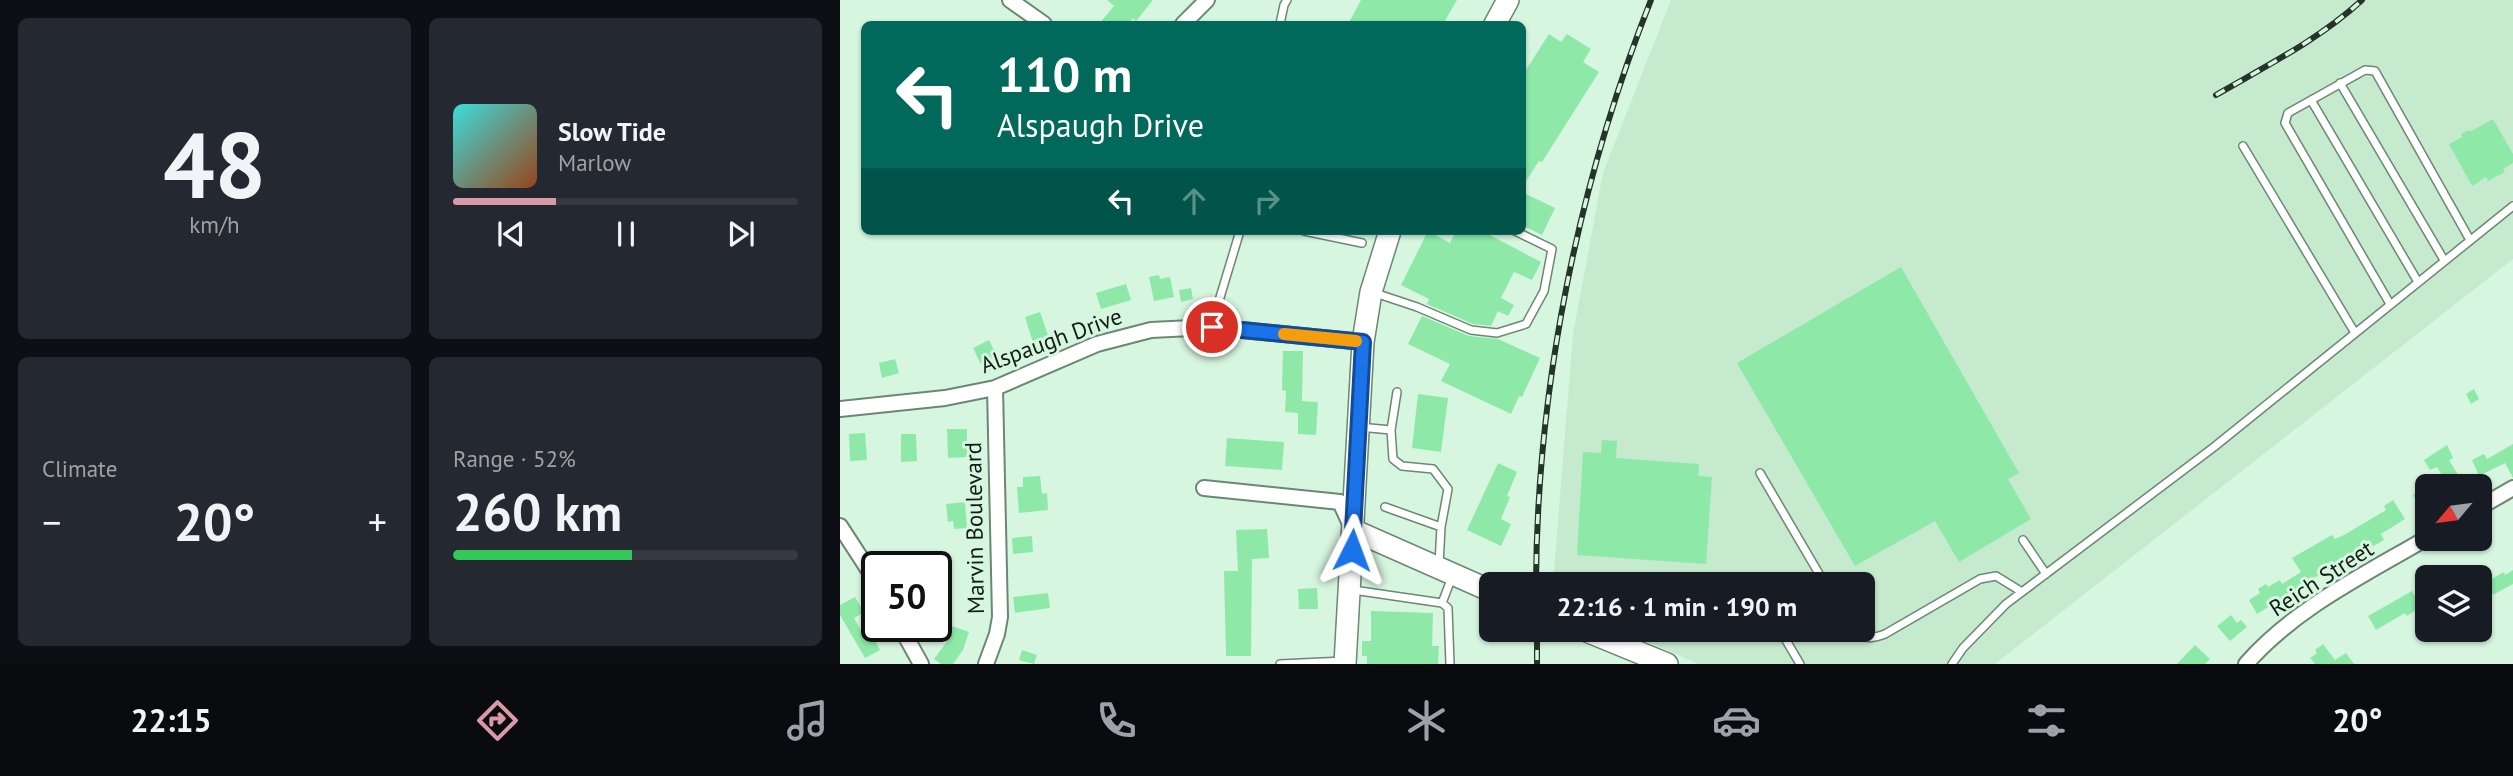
<!DOCTYPE html>
<meta charset="utf-8">
<style>
body{margin:0;font-family:"PT Sans",sans-serif;background:#242831;color:#f1f3f6;height:100vh;display:flex;flex-direction:column;font-size:26px;white-space:nowrap}
*{box-sizing:border-box;margin:0}
p{font-size:23px;color:#9ea1a6}
.icon{flex:none;width:38px;height:38px;fill:none;stroke:currentColor;stroke-width:2;stroke-linecap:round;stroke-linejoin:round}
.map{position:relative;flex:1;overflow:hidden}
.details{display:flex;flex-direction:column;gap:18px;padding:18px;background:#0d0f14;width:840px}
.details>*{flex:none}
.banner{position:absolute;left:21px;top:21px;width:665px;height:214px;border-radius:10px;box-shadow:0 2px 5px #0004;background:#00695c;color:#fff;overflow:hidden}
.needle{width:46px;rotate:241deg}
.controls{position:absolute;left:1575px;top:474px;display:grid;gap:14px}
.controls a{display:grid;place-items:center;width:77px;height:77px;border-radius:10px;background:#171b24;box-shadow:0 2px 5px #0004;font-size:35px}
.speed{position:absolute;left:21px;top:551px;display:flex;gap:14px;font-size:35px;font-weight:700;text-align:center}
.speed>*{display:grid;place-content:center;width:91px;height:91px;border-radius:50%;background:#171b24;box-shadow:0 2px 5px #0004;line-height:1}
.speed .limit{border:4px solid #111;border-radius:10px;background:#fff;color:#111}
.pin{position:absolute;display:grid;place-items:center;width:60px;height:60px;color:#fff;margin:-30px;border:4px solid #fff;border-radius:50%;box-shadow:0 2px 7px #0007}
.me{position:absolute;width:77px;margin:-38px;rotate:3deg;stroke-linejoin:round;filter:drop-shadow(0 0 5px #0008)}
.turn{display:flex;align-items:center;gap:24px;height:147px;padding:0 21px;font-size:32px}
.turn .icon{width:91px;height:91px;stroke-width:2.5}
.turn b{display:block;font-size:49px;line-height:60px}
.lanes{display:flex;align-items:center;height:66px;padding:0 21px;background:#0003;justify-content:center;gap:35px;direction:ltr}
.lanes .off{opacity:.35}
.big{font-size:52px;font-weight:600;line-height:1.1}
.details .tile{flex:1;display:flex;flex-direction:column;justify-content:center;gap:10px;min-width:0;padding:0 24px;border-radius:10px;background:#242831}
.details .dial{align-items:center;gap:0}
.dial b{font-size:91px;line-height:1}
.song{display:flex;align-items:center;gap:21px}
.cover{width:84px;height:84px;border-radius:10px;background:linear-gradient(135deg,hsl(180 70% 55%),hsl(20 70% 35%))}
.played{height:7px;border-radius:4px;background:linear-gradient(90deg,#da99a7 30%,#363941 30%)}
.keys{display:flex;justify-content:space-around;direction:ltr}
.heat{display:flex;justify-content:space-between;align-items:center;font-size:38px;direction:ltr}
.charge{height:10px;border-radius:5px;background:linear-gradient(90deg,#34c759 52%,#363941 0)}
.details .tiles{flex:1;display:grid;gap:18px;grid-template-columns:repeat(2,1fr)}
.trip{position:absolute;left:639px;top:572px;width:396px;height:70px;border-radius:10px;background:#171b24;box-shadow:0 2px 5px #0004;font-weight:600;line-height:70px;text-align:center}
.dock{display:flex;height:112px;justify-content:space-around;align-items:center;background:#090b0e;color:#9ea1a6}
.dock .icon{width:49px;height:49px}
.dock .current{color:#da99a7}
.dock b{font-size:32px;color:#f1f3f6}
main{display:flex;flex:1;min-height:0}
.map>svg:first-child{display:block}
.built{fill:#c5eace}
.building{fill:#8ee9a9}
.lines{fill:none;stroke-linecap:round;stroke-linejoin:round}
.service-casing{stroke:#6c8773;stroke-width:10}
.minor-casing{stroke:#6c8773;stroke-width:18}
.secondary-casing{stroke:#6c8773;stroke-width:24}
.service{stroke:#fff;stroke-width:7}
.minor{stroke:#fff;stroke-width:14}
.secondary{stroke:#fff;stroke-width:21}
.rail-casing{stroke:#26332a;stroke-width:6}
.rail{stroke:#d7f6df;stroke-width:3.5;stroke-dasharray:10;stroke-linecap:butt}
.route-casing{stroke:#114b97;stroke-width:18}
.route{stroke:#1a73e8;stroke-width:12}
.slow{stroke:#f59e0b;stroke-width:12}
.labels{text-anchor:middle;dominant-baseline:central;stroke-width:6;stroke-linejoin:round;paint-order:stroke}
.street-label{font-size:23px;fill:#121d15;stroke:#d7f6df}
</style>
<main>
<section class="details">
<div class="tiles">
<div class="tile dial"><b>48</b><p>km/h</p></div>
<div class="tile">
<div class="song"><i class="cover"></i><div><b>Slow Tide</b><p>Marlow</p></div></div>
<div class="played"></div>
<div class="keys"><svg class="icon" aria-label="previous" viewBox="0 0 24 24"><path d="M18 5L8 12l10 7zM5 5v14"/></svg><svg class="icon" aria-label="pause" viewBox="0 0 24 24"><path d="M8 5v14M16 5v14"/></svg><svg class="icon" aria-label="next" viewBox="0 0 24 24"><path d="M6 5l10 7-10 7zM19 5v14"/></svg></div>
</div>
<div class="tile"><p>Climate</p>
<div class="heat"><a>−</a><b class="big">20°</b><a>+</a></div>
</div>
<div class="tile"><p>Range · 52%</p><b class="big">260 km</b><div class="charge"></div></div>
</div>
</section>
<div class="map">
<svg width="1673" height="664" viewBox="0 0 1673 664">
<rect width="100%" height="100%" fill="#d7f6df"/>
<!-- built -->
<path class="built" d="M831,0h842v259l-518,405h-296l-79,-34h242v-46h-309l20,-250 30,-161z"/>
<!-- building -->
<path class="building" d="M267,0h46l-17,21 -3,-3 -5,6h-29l15,-18z
M521,0h96l-14,24h-95z
M709,34l12,8 6,-8 24,15 -8,13 16,10 -57,90 -3,-1 -17,26v-111z
M1653,119l20,35v9l-10,6 2,3 -17,9 -2,-4 -14,9 -23,-42 13,-7 -1,-3 8,-4 1,2z
M682,192l33,16 -13,27 -20,-10z
M588,231l22,12 6,-12h26l59,31 -9,18 -18,-8 -13,26 13,7 -6,11 -10,-5 -7,15 -18,-2 -46,-20 2,-5 -28,-14z
M1061,267l118,206 -11,6 23,40 -72,43 -24,-41 -80,45 -118,-203z
M319,275l1,4 10,-2 4,20 -20,4 -5,-24z
M286,284l5,16 -30,9 -5,-16z
M351,288l2,11 -12,3 -2,-12z
M200,312l10,29 -16,5 -9,-29z
M582,316l47,20 29,3 42,19 -18,39 -3,-1 -8,18 -70,-33 9,-17 -42,-20z
M149,340l7,15 3,-1 5,9 -19,10 -12,-25z
M443,351h20l-1,50 16,1 -2,33 -18,-1v-21l-13,-1 1,-21 -4,-1z
M55,359l4,14 -17,5 -3,-15z
M1634,389l5,10 -8,5 -5,-10z
M578,394l30,4 -7,54 -29,-4z
M107,429h20v28l-19,1z
M25,433l2,27 -17,1 -1,-27z
M61,434h15l1,27 -16,1z
M387,438l57,4 -2,28 -57,-4z
M762,440l15,1 -1,17 83,6 -1,12 14,1 -6,87 -129,-9 6,-103 18,1z
M1673,444v34l-8,-15 -26,13 -7,-16 12,-6 3,5z
M1607,445l6,13 -4,2 11,18 4,-3 7,11h-26l3,-1 -11,-18 -7,3 -6,-10z
M658,463l19,9 -10,24 3,1 -9,22 10,5 -10,22 -34,-16z
M200,476l2,18 5,-1 1,17 -29,3 -2,-26h6v-10z
M1587,488v34l-14,-27z
M1553,500l12,19 -24,15 3,6 -16,9 -2,-4 -45,26 1,2 -65,41 -8,-14 11,-7 -2,-4 8,-5 2,3 12,-7 2,4 19,-12 -9,-14 40,-23 3,4 9,-4 42,-25 -2,-4z
M125,502l2,26 -13,1 -1,-8 -5,1 -2,-18z
M427,529l2,29 -17,1 -1,97h-25l-2,-85h14l-2,-41z
M192,536l1,16 -20,2 -1,-16z
M1673,570v14l-20,11 -7,-13 18,-10 1,3z
M477,588l1,21h-19l-1,-20z
M1572,591l9,16 -14,9 -2,-3 -29,17 -8,-14z
M208,593l2,15 -35,5 -2,-16z
M15,597l9,15 -10,6 10,18 7,-4 9,18 -15,8 -25,-43v-10z
M531,611l62,2 -1,33h7l-1,18h-71v-8h-5v-15h9z
M1391,615l6,8 4,-3 6,7 -17,14 -13,-15z
M112,626l17,6 -6,18 -10,14h-12l-7,-5 12,-16z
M1483,644l12,16 11,-7 8,11h-39l-5,-6 7,-5 -2,-3z
M1355,645l15,14 -5,5h-28z
M182,650l15,5 -3,9 -15,-4z"/>
<g class="lines">
<!-- service casing -->
<g class="service-casing">
<path id="service" d="M440,24l4,-19 3,-5
M1500,83l104,177
M1471,100l107,182
M1403,146l112,187
M464,231l58,12
M535,293l42,14 54,23 26,3 29,-9 18,-33 8,-42 -37,-18
M1550,304l-105,-181 3,-10 77,-43 10,1 95,169
M374,327l4,-23 22,-73
M519,427l32,3 2,29 9,7 31,3 15,20 -7,38 -2,37
M551,430l6,-38
M920,473l65,111
M545,507l56,20
M1183,540l23,34
M513,590l89,13 6,5 2,56
M602,603l10,-26
M885,630l36,4 12,-4
M940,630l20,34
M1015,630c8,11 19,8 30,4l95,-55 16,-3 26,16
M440,664l64,-3
M1112,664l11,-16 43,-44 208,-157 299,-241"/>
</g>
<!-- minor casing -->
<g class="minor-casing">
<path id="minor" d="M170,0l34,24
M343,24l24,-24
M0,409l105,-11 50,-10 102,-44 54,-14 61,-3 151,15
M364,488l136,14 11,24
M1640,507l33,-19
M0,526l37,57
M60,626l21,38
M146,664l11,-30 3,-17 -5,-229
M1406,664c49,-56 118,-89 181,-126"/>
</g>
<!-- secondary casing -->
<g class="secondary-casing">
<path id="secondary" d="M655,24l13,-24
M513,530l138,61
M744,630l83,34
M505,664l18,-322 8,-50 19,-61"/>
</g>
<!-- service -->
<use href="#service" class="service"/>
<!-- minor -->
<use href="#minor" class="minor"/>
<!-- secondary -->
<use href="#secondary" class="secondary"/>
<!-- rail casing -->
<g class="rail-casing">
<path id="rail" d="M1376,95c50,-29 104,-56 146,-95
M696,584c1,-198 42,-400 115,-584
M697,630v34"/>
</g>
<!-- rail -->
<use href="#rail" class="rail"/>
</g>
<g class="lines">
<!-- route casing -->
<g class="route-casing">
<path id="route" d="M372,327l151,15 -11,208"/>
</g>
<!-- route -->
<use href="#route" class="route"/>
<!-- slow -->
<path class="slow" d="M444,334l72,7"/>
</g>
<g class="labels">
<!-- street labels -->
<g class="street-label">
<text transform="translate(211 340) rotate(-20)">Alspaugh Drive</text>
<text transform="translate(134 528) rotate(-91)">Marvin Boulevard</text>
<text transform="translate(1481 578) rotate(-33)">Reich Street</text>
</g>
</g>
</svg>
<div class="controls">
<a><svg class="needle" viewBox="-14 -14 28 28"><path d="M0-13l5 13h-10z" fill="#e53935"/><path d="M0 13l5-13h-10z" fill="#9ea1a6"/></svg></a>
<a><svg class="icon" aria-label="layers" viewBox="0 0 24 24"><path d="M12 4l9 5-9 5-9-5zM3 14l9 5 9-5"/></svg></a>
</div>
<div class="speed"><div class="limit">50</div></div>
<div class="pin" style="left:372px;top:327px;background:#d93025"><svg class="icon" aria-label="arrive" viewBox="0 0 24 24"><path d="M6 21V4h12l-3 4 3 4H6"/></svg></div>
<svg class="me" style="left:512px;top:550px" viewBox="-20 -20 40 40"><path d="M0-17L14 15 0 8-14 15z" fill="#1a73e8" stroke="#fff" stroke-width="4"/></svg>
<div class="trip">22:16 · 1 min · 190 m</div>
<div class="banner">
<div class="turn"><svg class="icon" aria-label="left" viewBox="0 0 24 24"><path d="M17 20v-9H6M10 6l-5 5 5 5"/></svg><div><b>110 m</b>Alspaugh Drive</div></div>
<div class="lanes"><svg class="icon" aria-label="left" viewBox="0 0 24 24"><path d="M17 20v-9H6M10 6l-5 5 5 5"/></svg><svg class="icon off" aria-label="ahead" viewBox="0 0 24 24"><path d="M12 20V5M6 11l6-6 6 6"/></svg><svg class="icon off" aria-label="right" viewBox="0 0 24 24"><path d="M7 20v-9h11M14 6l5 5-5 5"/></svg></div>
</div>
</div>
</main>
<nav class="dock">
<b>22:15</b>
<svg class="icon current" aria-label="directions" viewBox="0 0 24 24"><path d="M12 3l9 9-9 9-9-9zM9 14v-3h6M13 9l2 2-2 2"/></svg>
<svg class="icon" aria-label="music" viewBox="0 0 24 24"><path d="M9 18V5l10-2v13"/><circle cx="6" cy="18" r="3"/><circle cx="16" cy="16" r="3"/></svg>
<svg class="icon" aria-label="phone" viewBox="0 0 24 24"><path d="M5 4h4l2 5-3 2q2 4 5 5l2-3 5 2v4C11 20 4 13 5 4z"/></svg>
<svg class="icon" aria-label="climate" viewBox="0 0 24 24"><path d="M12 3v18M4 7l16 10M4 17L20 7"/></svg>
<svg class="icon" aria-label="car" viewBox="0 0 24 24"><path d="M5 17H2v-5l4-1 3-4h7l3 4 3 1v5h-3M9 17h6M6 11h13"/><circle cx="7" cy="17" r="2"/><circle cx="17" cy="17" r="2"/></svg>
<svg class="icon" aria-label="filters" viewBox="0 0 24 24"><path d="M4 7h16M4 17h16"/><circle cx="9" cy="7" r="2"/><circle cx="15" cy="17" r="2"/></svg>
<b>20°</b>
</nav>
